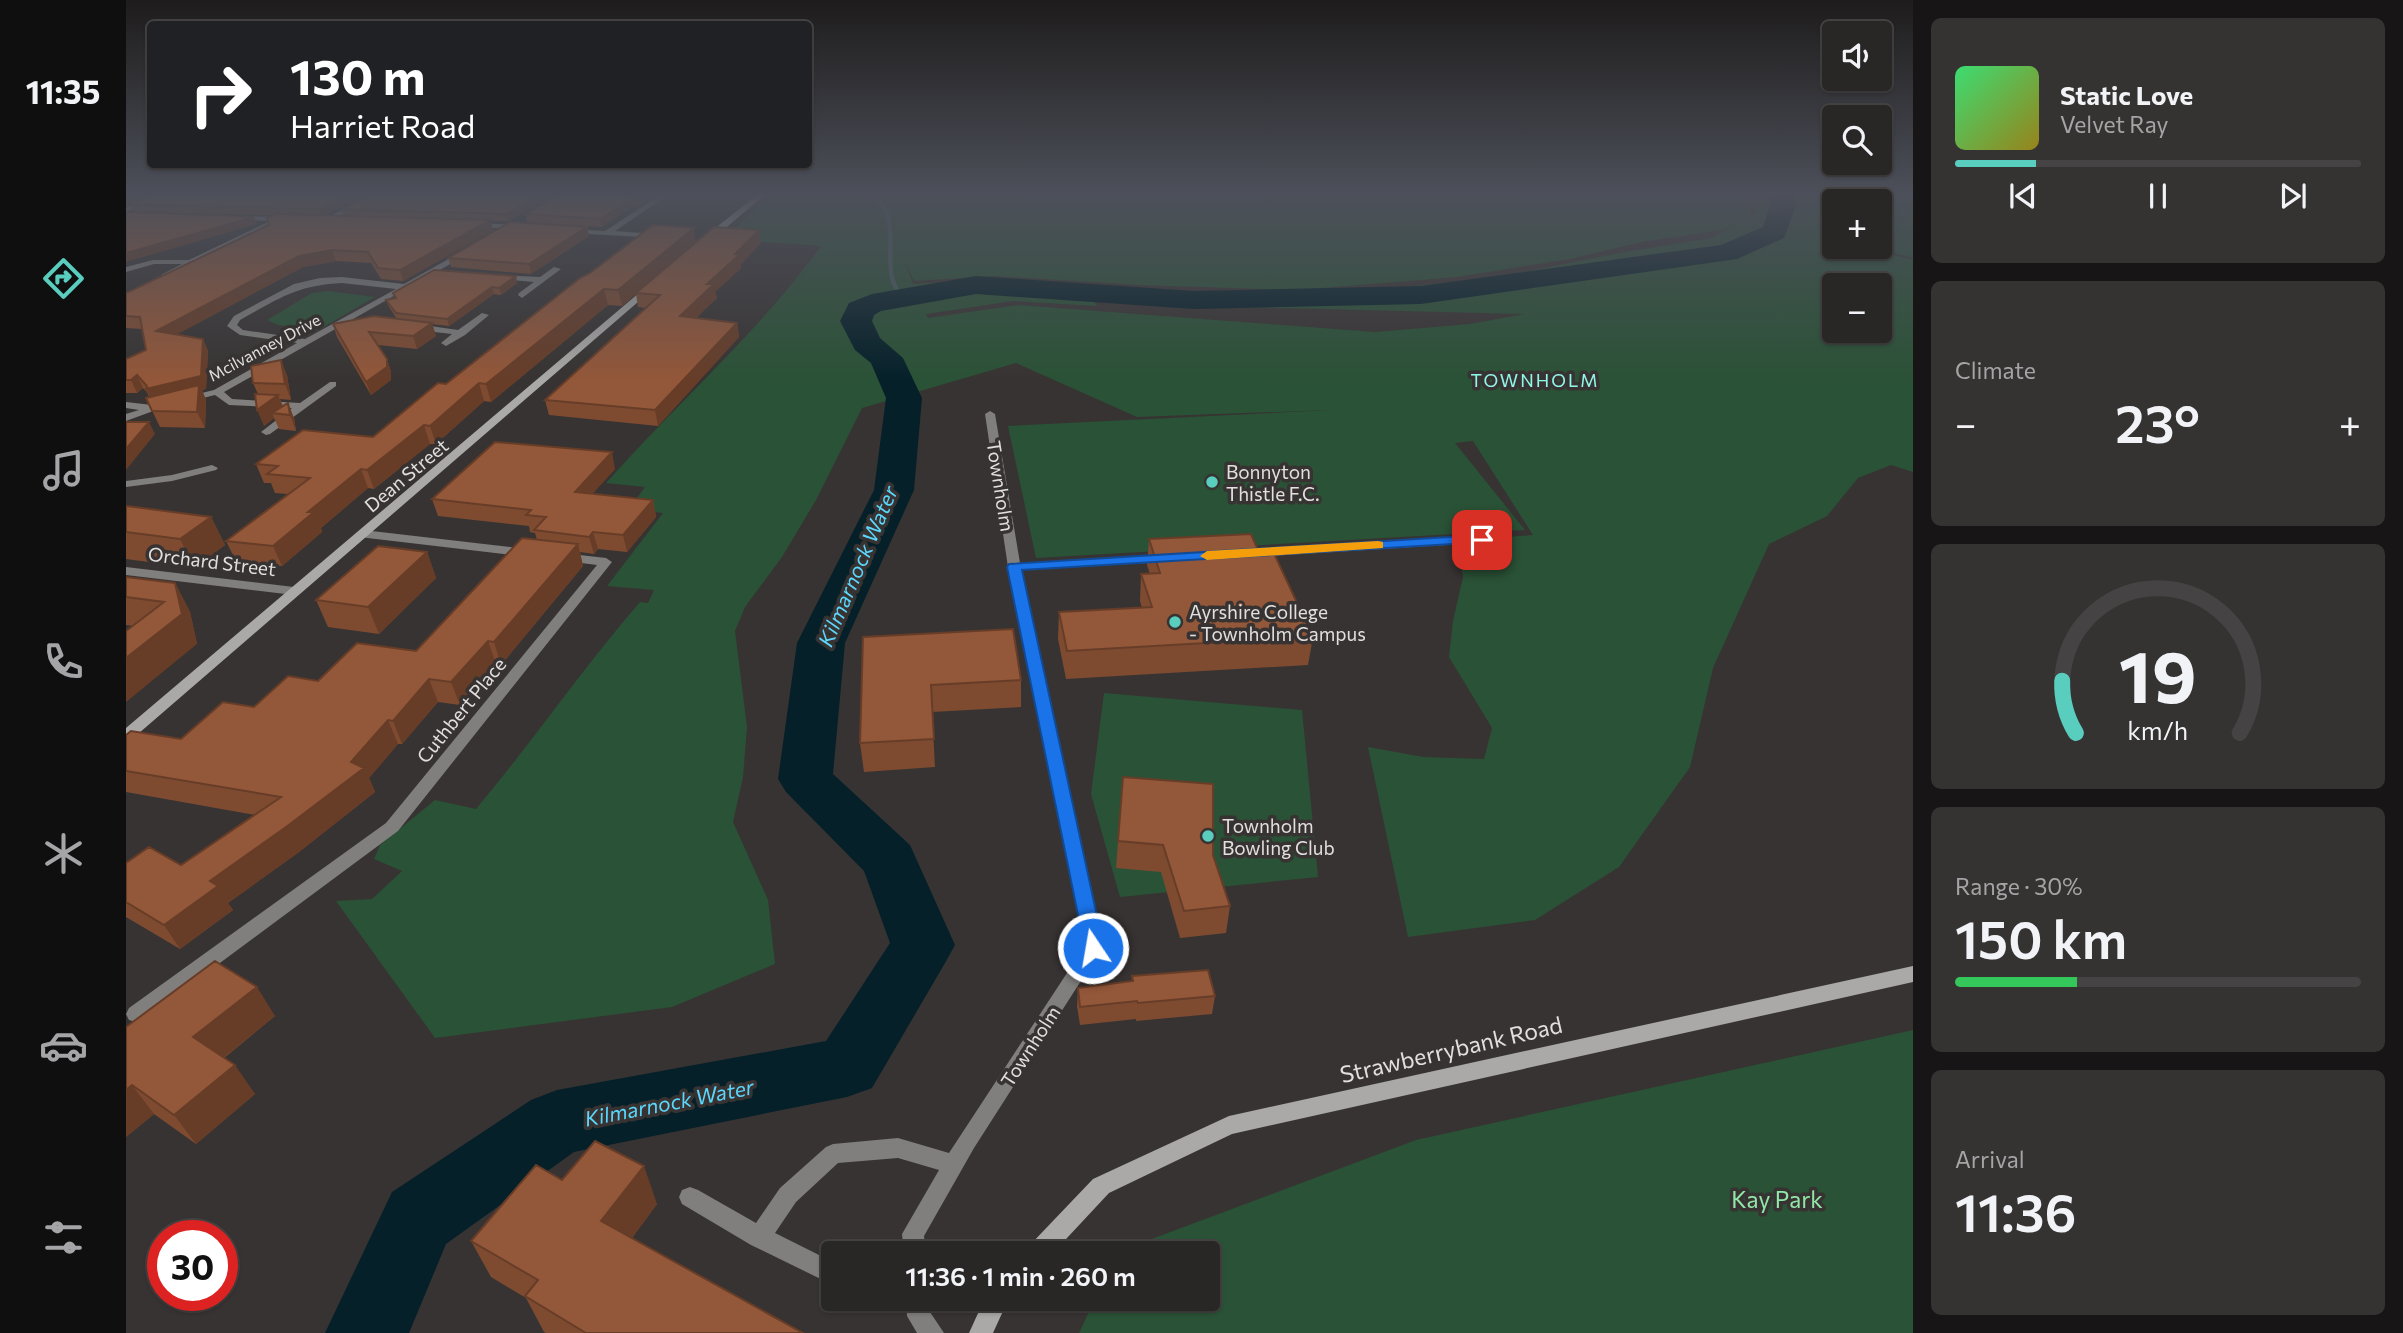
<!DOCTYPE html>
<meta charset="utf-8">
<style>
body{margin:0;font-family:Commissioner,sans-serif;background:#353232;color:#f1f3f6;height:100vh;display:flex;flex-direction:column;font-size:26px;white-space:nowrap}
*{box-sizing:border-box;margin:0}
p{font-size:23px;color:#a5a5a7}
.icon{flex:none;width:38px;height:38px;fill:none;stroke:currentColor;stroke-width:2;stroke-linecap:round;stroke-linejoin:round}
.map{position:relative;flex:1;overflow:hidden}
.panel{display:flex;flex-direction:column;gap:18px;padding:18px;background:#171515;width:490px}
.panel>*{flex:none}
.banner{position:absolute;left:21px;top:21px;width:665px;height:147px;border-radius:7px;box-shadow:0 2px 5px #0004,0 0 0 2px #454343;background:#202124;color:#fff;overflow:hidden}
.buttons{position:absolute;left:1696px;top:21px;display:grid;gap:14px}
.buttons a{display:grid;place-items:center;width:70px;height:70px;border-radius:7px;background:#292626;box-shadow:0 2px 5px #0004,0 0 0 2px #454343;font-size:35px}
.speed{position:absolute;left:21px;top:1220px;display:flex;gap:14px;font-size:35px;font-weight:700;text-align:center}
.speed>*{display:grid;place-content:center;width:91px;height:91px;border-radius:50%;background:#292626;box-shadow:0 2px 5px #0004,0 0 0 2px #454343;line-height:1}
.speed .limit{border:10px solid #d22;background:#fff;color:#111}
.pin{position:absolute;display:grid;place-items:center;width:60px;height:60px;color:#fff;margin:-30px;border-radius:14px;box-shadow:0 4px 10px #0006}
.me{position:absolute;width:77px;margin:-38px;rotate:348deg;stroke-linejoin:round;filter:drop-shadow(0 0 5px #0008)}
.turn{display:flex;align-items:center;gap:24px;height:147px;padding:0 28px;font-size:32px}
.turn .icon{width:91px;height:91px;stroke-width:2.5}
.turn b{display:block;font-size:49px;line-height:60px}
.big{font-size:52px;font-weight:600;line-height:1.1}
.panel .widget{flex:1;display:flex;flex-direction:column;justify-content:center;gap:10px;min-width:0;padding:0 24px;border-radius:10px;background:#353232}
.panel .dial{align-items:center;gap:0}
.dial svg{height:182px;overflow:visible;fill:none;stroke:#454343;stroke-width:7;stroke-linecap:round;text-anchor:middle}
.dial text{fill:#f1f3f6;stroke:none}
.song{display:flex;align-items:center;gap:21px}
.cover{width:84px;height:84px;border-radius:10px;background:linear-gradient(135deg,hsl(140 70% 55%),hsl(50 70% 35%))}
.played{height:7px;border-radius:4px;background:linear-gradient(90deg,#59cebe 20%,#454343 20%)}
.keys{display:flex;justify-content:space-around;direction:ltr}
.heat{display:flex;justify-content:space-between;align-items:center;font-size:38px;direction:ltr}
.charge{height:10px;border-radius:5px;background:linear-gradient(90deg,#34c759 30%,#454343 0)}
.trip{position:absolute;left:695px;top:1241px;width:399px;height:70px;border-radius:7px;background:#292626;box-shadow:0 2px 5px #0004,0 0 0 2px #454343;font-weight:600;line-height:70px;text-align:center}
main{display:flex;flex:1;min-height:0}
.tab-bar{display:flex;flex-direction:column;width:126px;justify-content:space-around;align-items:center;background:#100f0f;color:#a5a5a7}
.tab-bar .icon{width:49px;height:49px}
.tab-bar .on{color:#59cebe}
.tab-bar b{font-size:32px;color:#f1f3f6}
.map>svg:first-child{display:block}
.green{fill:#2a5236;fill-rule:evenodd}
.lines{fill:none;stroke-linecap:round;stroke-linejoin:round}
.stream{stroke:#475a60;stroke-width:4.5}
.river{fill:#052029;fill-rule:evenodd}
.minor{fill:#807f7d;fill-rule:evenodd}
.secondary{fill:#aaa9a7;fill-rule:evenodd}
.wall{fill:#7e4b31}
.shaded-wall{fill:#673d28}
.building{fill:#935739;stroke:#673d28;stroke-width:2}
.route{fill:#1a73e8;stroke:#114b97;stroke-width:2}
.slow{fill:#f59e0b}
.poi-dot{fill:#59cebe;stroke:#373332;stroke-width:2.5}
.labels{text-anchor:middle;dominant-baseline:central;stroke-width:7;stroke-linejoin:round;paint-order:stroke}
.far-street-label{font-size:16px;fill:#e2e0df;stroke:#373332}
.far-neighbourhood-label{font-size:18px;letter-spacing:2px;fill:#8ff7e8;stroke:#373332}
.poi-label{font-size:19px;fill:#e2e0df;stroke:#373332;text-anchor:start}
.street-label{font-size:19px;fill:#e2e0df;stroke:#373332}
.water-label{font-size:21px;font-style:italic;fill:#5bd7fd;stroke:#373332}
.near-street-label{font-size:23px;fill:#e2e0df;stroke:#373332}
.near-park-label{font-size:23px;fill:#91e7a8;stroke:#373332}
</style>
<main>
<nav class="tab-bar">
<b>11:35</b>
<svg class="icon on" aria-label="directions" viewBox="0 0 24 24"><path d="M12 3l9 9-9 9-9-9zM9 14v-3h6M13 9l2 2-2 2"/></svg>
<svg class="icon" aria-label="music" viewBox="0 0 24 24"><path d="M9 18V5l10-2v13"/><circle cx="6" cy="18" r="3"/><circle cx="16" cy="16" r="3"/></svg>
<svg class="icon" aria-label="phone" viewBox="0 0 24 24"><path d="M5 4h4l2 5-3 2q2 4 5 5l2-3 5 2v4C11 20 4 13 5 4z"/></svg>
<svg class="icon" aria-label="climate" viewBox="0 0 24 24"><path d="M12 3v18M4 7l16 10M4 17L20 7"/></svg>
<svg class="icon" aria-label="car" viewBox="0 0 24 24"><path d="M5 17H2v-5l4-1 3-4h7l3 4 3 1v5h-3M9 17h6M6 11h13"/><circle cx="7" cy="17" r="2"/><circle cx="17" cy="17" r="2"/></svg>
<svg class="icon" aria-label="filters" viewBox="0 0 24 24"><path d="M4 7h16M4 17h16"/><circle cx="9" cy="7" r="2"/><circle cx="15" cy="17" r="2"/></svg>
</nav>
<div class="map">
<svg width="1787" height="1333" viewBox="0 0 1787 1333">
<rect width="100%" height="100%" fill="#373332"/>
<!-- green -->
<path class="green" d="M650,195h967l9,21 5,-4 -11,-17h92l4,6h-8v46h28l51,13v212l-22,-7 -33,13 -31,38 -58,28 -56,124 -23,99 -71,100 -84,53 -127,17 -40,-190 55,10 61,2 8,-31 -43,-71 4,-36 10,-44 -6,-36 76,-6 -60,-94 -18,2 70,87 -489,28 -28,-132 322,-16 -193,7 -121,-54 -154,45 -46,92 -34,57 -37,50 -10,24 12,96 -4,50 -10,45 35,78 7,64 -103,43 -237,31 -99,-137 36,-2 30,-28 -28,-12 6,-14 55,-45 41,9c57,-68 106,-140 164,-207l8,1 6,-13 -47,-4 56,-73 -34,-4 16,-22 -39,-4c71,-80 152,-150 215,-237l-97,-7 37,-35zM1613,222l-27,16 -87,14 -141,28 -153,13 -127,-1 -4,14 324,8 -54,10 -95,8 -357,-27 -90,13 -2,-4 87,-13 84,5 -14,-22 -78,-5 -92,5 -8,-22 9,19 81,-5 145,9 157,5 160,-13 113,-18 76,-18 78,-11zM1708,285h46v46h-46z
M1716,195h71v63l-45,-11h12v-46h-33z
M202,291l47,6 -57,33 -40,-5 -11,-5 45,-27z
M978,693l198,17 16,167 -198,20 -29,-103z
M1787,1030v303h-834l16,-34 113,-1v-45l-91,-1 299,-112z"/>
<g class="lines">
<!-- stream -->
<path class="stream" d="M747,195c27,22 13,53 19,83 2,7 6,14 10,20"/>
<!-- river -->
<path class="river" d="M1642,195h24l5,8 -13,35 -47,21 -316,45 -227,5 -218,-15 -95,17 -7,4 -2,6 8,17 23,20 19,40 -8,92 -69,153 -12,131 77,71 45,100 -10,18 -73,125 -25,9 -273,55 -128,92 -37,89h-84l67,-141 139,-92 26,-10 269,-49 64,-98 -26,-72 -78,-79 -8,-13 19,-136 77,-153 12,-92 -15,-35 -16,-13 -15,-29 9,-18 23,-9 104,-18 218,15 227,-5 300,-41 42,-18 8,-24z"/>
<!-- minor -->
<path class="minor" d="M33,195h9l-42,17v-5z
M246,195h9l-54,28 -7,-2z
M534,195h8l-53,36 41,3h3v4l-88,-5 -4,-2 4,-2 34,2z
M107,216l52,1 4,2 -9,2 -112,56 -7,-2 21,-11h-28l-28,8v-5l27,-7h36l81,-39 -34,-1 -4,-2z
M348,223l49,2 4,2 -4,2 -52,-2v-4z
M335,252l7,2 -244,138 8,7 68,4 30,-21h6v4l-66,48 -4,1 -5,-3 31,-24 -63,-3 -14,-10 -59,15 -30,11v-7l13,-4 -13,-2v-6l26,3 62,-15 83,-47 -57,-8 -13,-9 7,-10 60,-32 26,-6 22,-1 62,7zM216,283l54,6 -91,50 -62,-9 -6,-5 3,-5c38,-21 57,-35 102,-37z
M428,267l7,2 -39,29 -4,-3 1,-2 15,-11 -36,-3 -4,-2 4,-2 42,2z
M356,313l7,2 -24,20 -19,11 -5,-3 11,-9 -36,-4 -5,-3 5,-3 42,6z
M864,411l5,3 25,149 146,-9 6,4 -6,4 -145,8 81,378 -128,200 -50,88 2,17h-22l-2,-19 37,-64 -41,-12 -60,5 -42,39 -21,31 58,29v23l-82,-40 -69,-41 -3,-7 3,-7 8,-3 8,3 58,33 24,-35 46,-41 7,-3 65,-6 51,15 135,-206 -76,-380 -23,-153z
M86,465l6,3 -2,2 -44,11 -46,6v-6l46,-6z
M237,530l165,19 6,4 -6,4 -169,-20 -2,-3z
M1380,534l6,4 -2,3 -254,16 -6,-4 6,-4z
M436,553l44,5 6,4 -214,269 -255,189 -7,2 -7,-2 -3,-6 3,-6 257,-185 211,-258 -39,-5 -2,-3 2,-3z
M0,567l168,20 6,4 -6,4 -168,-20z
M780,1298h24v14l14,21h-27l-10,-17z"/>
<!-- secondary -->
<path class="secondary" d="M631,195h8l-55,46h-6v-4z
M520,287l7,2 -522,451 -5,1v-13z
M1787,966v16l-681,152 -123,59 -56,60h-26l3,-8 63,-66 136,-63z
M859,1298h24l-16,35h-24z"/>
</g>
<!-- wall -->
<path class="wall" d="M241,195l-43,20 20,1 -2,-7 213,-14 -47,26h-18l3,9 -90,51 -22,-2 -10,-16 -35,-2 -33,6 -126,67 26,5 5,12 -2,38 -4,1 4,10 -1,28 -45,-1 -14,-29 3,-1 -2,-5 -4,-4 -6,5h-11v-34l20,-9 -4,-21 -16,-1v-35l143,-68 5,-10 -140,-3 -3,-8z
M433,195h96l-20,13 -2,-2 -31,21 -75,-5 -1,-8z
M461,227l2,9 -58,38 -80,-7 -3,-9z
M570,243h65l-20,21v4l-26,24 2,6 -21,20 41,5 2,14 -81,89 -109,-11 -4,-15 101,-92 -8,-1 -2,-13 -14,12 -14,-1 -117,97 -7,-1 -48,43h-6l-56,45 -6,-1 -47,40 1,4 -40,34 -46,-5 -10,-20 62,-47 -13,-1 -4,-10h-7l-8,-19 117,-27 73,-53 134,-106z
M390,276l1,7 -16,12 -7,-1 -45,32 -17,-2 4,12 -19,13 -39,-4 9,14 4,13v8l-20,15 -34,-58 -4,-13 64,-5 -8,-12 -3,-7 9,-1 -2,-6z
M161,375l4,25 -11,-1 3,7 11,12 2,13 -17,-2 -5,-11 -10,8 -6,-32 -5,-11z
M489,469l-23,25 61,6 3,17 -29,35 -29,-3 -4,5 -14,-2 3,14 -82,99 -5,-1 -36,41 -22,-3 -36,42h-4l-29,34 6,14 -76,60 -71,51 5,7 -53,39 -54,-32v-54l55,2 74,-50 -129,-23v-57l55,4 137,-58 98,-30 121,-111 -2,-7 -5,-1 -1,-6 -91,-10 -6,-17z
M0,506l85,11 14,28 -31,23 -68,-9z
M1023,539l109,11 55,87 -5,28 -242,14 -8,-40 1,-27 83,-4 -2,-7 1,-27h9l-3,-9z
M301,552l9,26 -57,56 -51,-7 -12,-27z
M0,577l49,6 15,29 7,32 -63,-18 -8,-1z
M737,637l158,43v27l-89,5 3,55 -71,5 -4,-29z
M997,777l90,78 17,51 -4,27 -46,5 -19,-66 -45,-4z
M1006,976l83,20 -3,18 -76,7v-2l-56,6 -3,-19 1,-18 54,-7z
M149,1016l-51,42 31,36 -59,50 -42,-30 -28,23v-110z
M436,1180l95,24 -25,34 171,95h-257l-2,-1 -18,-34 -35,-21 -20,-36z"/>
<!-- shaded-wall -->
<path class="shaded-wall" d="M4,195h23l-27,10v-9z
M223,195h18l-45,21 -2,-7z
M414,195h15l-47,26 -2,-7z
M517,195h12l-20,13 -2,-7z
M506,199l1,7 -31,21 -2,-8z
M128,217l3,7 -131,38v-9z
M364,220l3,10 -90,51 -3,-11z
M461,227l2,9 -58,38 -2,-10z
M568,228l2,15 -74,63 -4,-16z
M633,230l2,13 -20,21v4l-26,24 2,6 -35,33 -2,-15 27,-32z
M206,250l4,11 -33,6 -142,76 -5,-12 143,-75z
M390,276l1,7 -16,12 -2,-7z
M366,287l2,7 -45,32 -2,-7z
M478,289l4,16 -117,97 -5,-18z
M306,323l4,13 -19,13 -4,-13z
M611,323l2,14 -81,89 -3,-16z
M77,339l5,12 -2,38 -4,1 4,10 -1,28 -8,-16 -45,-10 -6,-13z
M261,359l4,13v8l-20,15 -5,-13z
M155,360l6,15 4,25 -6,-16z
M11,375l6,13 -6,5 -6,-13z
M353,383l5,18 -48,43 -6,-18z
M152,395l6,15 -12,3 2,5 -10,8 -7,-16z
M162,403l6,15 2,13 -6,-16z
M23,422l6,12 -29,36v-21z
M298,425l6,19 -56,45 -7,-19z
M486,452l3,17 -36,40 -4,-17z
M235,469l7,19 -47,40 1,4 -40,34 -9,-20 35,-34z
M527,500l3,17 -29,35 -4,-17z
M85,517l14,28 -31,23 -14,-29z
M467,532l5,17 -4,5 -5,-17z
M452,544l5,22 -82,99 -7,-23z
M301,552l9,26 -57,56 -11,-27z
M49,583l15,29 7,32 -71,58v-44l56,-44z
M362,641l8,23 -36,41 -9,-23z
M303,679l9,23 -36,42 -9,-23z
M262,720l10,24 -29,34 6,14 -76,60 -71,51 5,7 -53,39 -16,-24 46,-44 141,-119z
M131,987l18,29 -62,50 -20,-29z
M109,1065l20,29 -59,50 -22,-29z
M6,1085l22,29 -28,23v-47z
M518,1166l13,38 -40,54 -16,-37z"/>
<!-- building -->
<path class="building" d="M27,195h196l-29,14 -189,-5z
M244,195h170l-34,19 -164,-5z
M433,195h84l-10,6 -1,-2 -32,20 -74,-5z
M0,212l128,5 -128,36z
M150,214l214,6 -90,50 -22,-2 -10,-16 -36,-2 -33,6 -143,75 47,8 -2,37 -55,13 1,-3 -10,-11 -6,5h-5v-21l20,-9 -6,-33 -14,-1v-23l143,-68 -2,-7z
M384,222l77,5 -58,37 -81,-6z
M527,225l41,3 -76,62 -14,-1 -118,95 -7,-1 -49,43 -6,-1 -57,45 -6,-1 -53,43h6l-41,34 -47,-5 84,-63 -43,-4 11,-8 -22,-2 47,-34 70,7 65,-54 8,1 134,-106 10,-5z
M588,227l45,3 -24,24 4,1 -32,29h7l-34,32 57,7 -82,87 -110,-10 115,-105 -24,-2z
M308,270l82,6 -17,12 -7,-1 -45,32 -51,-6 -10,-13 10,-2 -3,-5z
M248,316l58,7 -19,13 -44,-4 18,27v8l-21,15 -33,-58z
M155,360l4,24 -32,-1 -2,-17z
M73,385l-2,27 -45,-1 -6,-13z
M129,394l23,1 -21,15z
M162,403l2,12 -18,-2z
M0,422h23l-23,27z
M369,442l117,10 -37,40 78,8 -30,35 -30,-3 -4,5 -55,-7 12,-13 -20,-2 5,-5 -99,-11z
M0,506h1l84,11 -31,22 -54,-7z
M1125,534l7,16 14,-1 41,88 -246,14 -8,-39 93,-5 -11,-33 19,-1 -11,-34z
M396,538l56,6 -84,98 -6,-1 -37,41 -22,-3 -36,42 -5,-1 -37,42 13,6 -78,59 -76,54 8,5 -54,39 -38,-23v-39l23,-16 32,18 100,-68 -155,-26v-36l5,-4 50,8 42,-37 31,5 34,-31 30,5 39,-38 59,8z
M252,546l49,6 -59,55 -52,-7z
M0,577l49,6 7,31 -56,44v-27l38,-29 -38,-5z
M887,629l8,51 -90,5 3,54 -74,4 3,-106z
M997,777l90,7v71l17,51 -46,5 -21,-66 -45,-4z
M89,961l42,26 -64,50 42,28 -61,50 -42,-30 -6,5v-63z
M1082,970l7,26 -77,7 -1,-2 -57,6 -2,-19 55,-7 -1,-5z
M469,1141l49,25 -43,55 202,112h-217l-61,-37 13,-16 -67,-39 65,-76 26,15z"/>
<!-- sky -->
<linearGradient id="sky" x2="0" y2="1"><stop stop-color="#1e1c1c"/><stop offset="0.51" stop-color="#4d505a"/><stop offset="1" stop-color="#4d505a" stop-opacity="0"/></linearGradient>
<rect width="1787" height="381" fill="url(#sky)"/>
<!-- route -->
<path class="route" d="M1356,535l4,2v5l-464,28 82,378 -3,6 -8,2 -7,-2 -79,-387 2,-3z"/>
<!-- slow -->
<path class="slow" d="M1252,541l5,1v6l-176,12 -7,-4 7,-5z"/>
<!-- markers -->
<g class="poi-dot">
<circle cx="1086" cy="482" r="7"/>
<circle cx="1049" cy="622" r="7"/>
<circle cx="1082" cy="836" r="7"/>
</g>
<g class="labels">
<!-- far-street labels -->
<g class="far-street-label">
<text transform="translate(138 347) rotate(-28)">Mcilvanney Drive</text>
</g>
<!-- far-neighbourhood labels -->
<g class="far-neighbourhood-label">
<text x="1409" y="380">TOWNHOLM</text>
</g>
<!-- poi labels -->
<g class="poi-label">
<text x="1100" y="471">Bonnyton<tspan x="1100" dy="22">Thistle F.C.</tspan></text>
<text x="1063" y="611">Ayrshire College<tspan x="1063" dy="22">- Townholm Campus</tspan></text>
<text x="1096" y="825">Townholm<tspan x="1096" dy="22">Bowling Club</tspan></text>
</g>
<!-- street labels -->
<g class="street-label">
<text transform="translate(280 475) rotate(-40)">Dean Street</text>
<text transform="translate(875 486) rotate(81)">Townholm</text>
<text transform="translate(86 561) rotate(7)">Orchard Street</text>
<text transform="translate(335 710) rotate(-51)">Cuthbert Place</text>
<text transform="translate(904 1046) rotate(-57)">Townholm</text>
</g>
<!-- water labels -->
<g class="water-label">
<text transform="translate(731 566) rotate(-67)">Kilmarnock Water</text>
<text transform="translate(543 1102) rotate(-11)">Kilmarnock Water</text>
</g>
<!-- near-street labels -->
<g class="near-street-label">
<text transform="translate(1325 1049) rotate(-13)">Strawberrybank Road</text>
</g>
<!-- near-park labels -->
<g class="near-park-label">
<text x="1651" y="1199">Kay Park</text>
</g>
</g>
</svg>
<div class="buttons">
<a><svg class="icon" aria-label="sound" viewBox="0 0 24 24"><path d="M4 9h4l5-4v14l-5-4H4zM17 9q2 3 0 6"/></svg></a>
<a><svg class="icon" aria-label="search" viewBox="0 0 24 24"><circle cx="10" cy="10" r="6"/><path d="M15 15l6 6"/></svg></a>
<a>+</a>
<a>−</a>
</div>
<div class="speed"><div class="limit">30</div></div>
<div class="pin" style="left:1356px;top:540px;background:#d93025"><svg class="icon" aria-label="arrive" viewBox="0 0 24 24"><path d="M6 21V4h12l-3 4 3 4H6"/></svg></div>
<svg class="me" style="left:967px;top:948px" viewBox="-20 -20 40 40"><circle r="17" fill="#1a73e8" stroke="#fff" stroke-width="3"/><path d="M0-11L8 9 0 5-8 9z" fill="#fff"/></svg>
<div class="trip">11:36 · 1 min · 260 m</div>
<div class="banner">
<div class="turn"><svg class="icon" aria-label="right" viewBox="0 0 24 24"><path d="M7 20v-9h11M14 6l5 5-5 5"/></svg><div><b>130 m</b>Harriet Road</div></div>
</div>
</div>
<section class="panel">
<div class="widget">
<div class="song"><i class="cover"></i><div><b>Static Love</b><p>Velvet Ray</p></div></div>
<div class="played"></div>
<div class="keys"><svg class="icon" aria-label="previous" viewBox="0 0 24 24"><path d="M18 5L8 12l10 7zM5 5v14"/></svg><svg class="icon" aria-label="pause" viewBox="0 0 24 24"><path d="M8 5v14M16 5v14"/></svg><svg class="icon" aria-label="next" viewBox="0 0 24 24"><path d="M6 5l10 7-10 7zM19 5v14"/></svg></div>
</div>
<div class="widget"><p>Climate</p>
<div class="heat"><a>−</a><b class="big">23°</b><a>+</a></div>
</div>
<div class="widget dial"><svg viewBox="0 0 100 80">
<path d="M14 69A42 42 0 1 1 86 69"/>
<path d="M14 69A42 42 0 0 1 8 46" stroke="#59cebe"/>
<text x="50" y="56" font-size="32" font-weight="700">19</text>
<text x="50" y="72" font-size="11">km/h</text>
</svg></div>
<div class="widget"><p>Range · 30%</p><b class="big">150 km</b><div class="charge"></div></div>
<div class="widget"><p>Arrival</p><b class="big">11:36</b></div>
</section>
</main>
